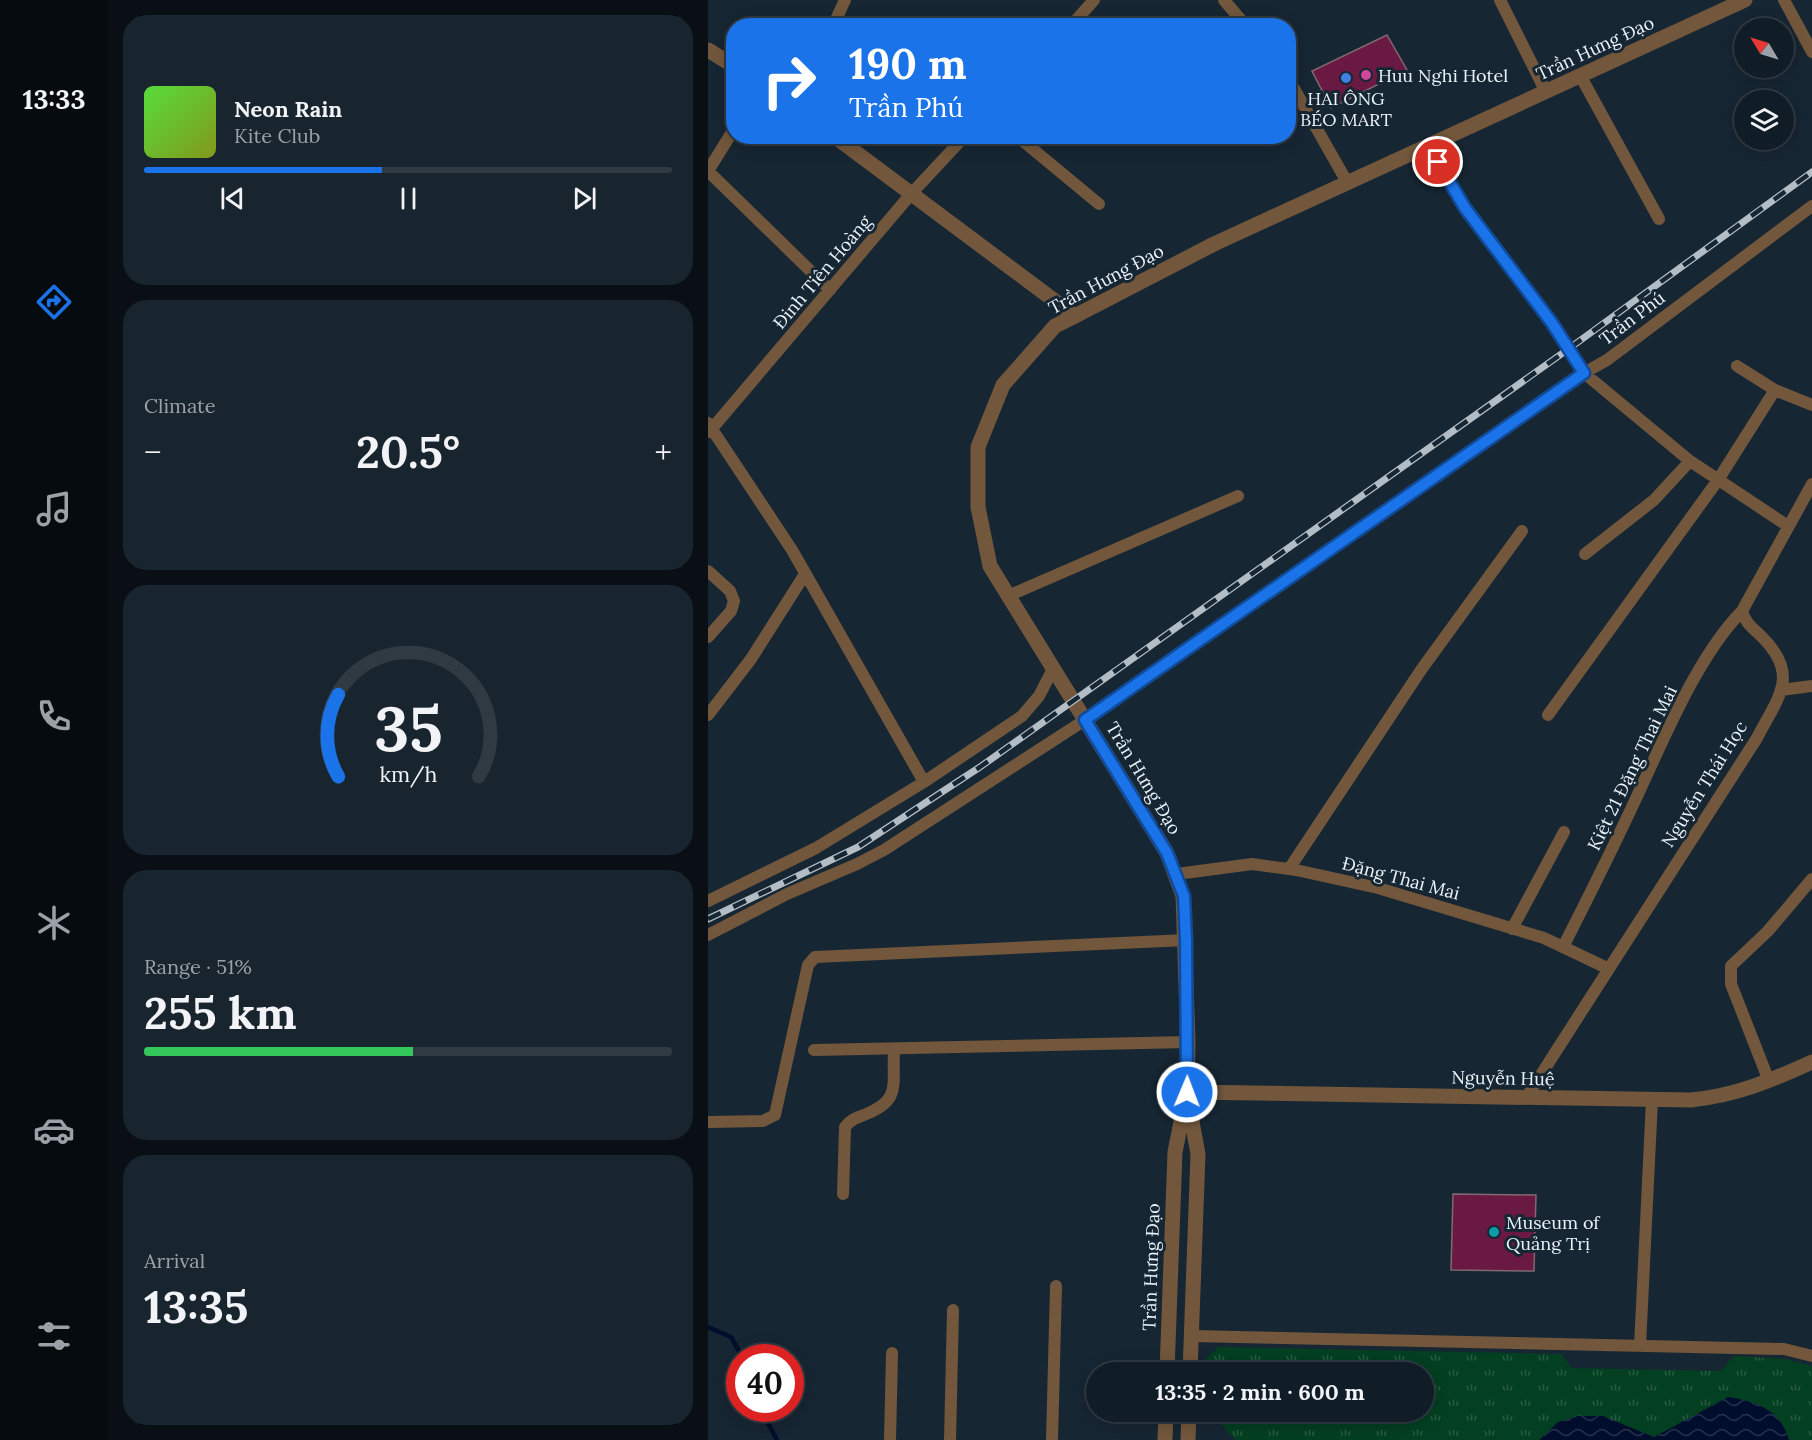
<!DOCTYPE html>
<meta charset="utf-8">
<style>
body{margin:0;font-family:Lora,serif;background:#19252e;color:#f1f3f6;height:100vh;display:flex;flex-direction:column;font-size:22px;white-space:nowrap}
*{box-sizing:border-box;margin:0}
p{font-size:20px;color:#9ca1a7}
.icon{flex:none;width:33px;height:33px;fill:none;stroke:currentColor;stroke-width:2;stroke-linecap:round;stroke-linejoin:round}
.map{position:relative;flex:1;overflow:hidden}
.details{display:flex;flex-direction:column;gap:15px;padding:15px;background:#090f15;width:600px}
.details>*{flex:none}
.banner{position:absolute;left:18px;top:18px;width:570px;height:126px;border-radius:24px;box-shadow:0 3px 15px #0003,0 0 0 2px #303a43;background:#1a73e8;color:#fff;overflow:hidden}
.needle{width:39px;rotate:308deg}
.buttons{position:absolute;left:1026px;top:18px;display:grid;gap:12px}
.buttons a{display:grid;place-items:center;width:60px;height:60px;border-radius:50%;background:#101c26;box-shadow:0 3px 15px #0003,0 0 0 2px #303a43;font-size:30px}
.speed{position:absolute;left:18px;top:1344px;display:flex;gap:12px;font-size:30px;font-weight:700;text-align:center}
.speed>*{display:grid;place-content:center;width:78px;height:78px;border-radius:50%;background:#101c26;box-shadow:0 3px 15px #0003,0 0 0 2px #303a43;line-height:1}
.speed .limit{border:9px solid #d22;background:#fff;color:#111}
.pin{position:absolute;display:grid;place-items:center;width:51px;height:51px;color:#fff;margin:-26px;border:3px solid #fff;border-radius:50%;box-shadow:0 2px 6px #0007}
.me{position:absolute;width:66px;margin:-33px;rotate:1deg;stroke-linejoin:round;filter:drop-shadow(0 0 4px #0008)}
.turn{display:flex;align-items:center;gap:21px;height:126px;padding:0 24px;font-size:27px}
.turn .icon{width:78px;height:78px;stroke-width:2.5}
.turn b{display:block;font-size:42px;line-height:51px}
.big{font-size:45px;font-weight:800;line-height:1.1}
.details .tile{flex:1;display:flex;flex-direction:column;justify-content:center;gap:9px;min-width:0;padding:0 21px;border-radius:24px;background:#19252e}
.details .dial{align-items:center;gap:0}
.dial svg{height:156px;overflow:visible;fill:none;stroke:#303a43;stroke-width:7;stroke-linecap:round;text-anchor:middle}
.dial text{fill:#f1f3f6;stroke:none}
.song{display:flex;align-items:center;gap:18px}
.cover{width:72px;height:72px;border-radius:9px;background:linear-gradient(135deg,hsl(110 70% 55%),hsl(70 70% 35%))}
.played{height:6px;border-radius:3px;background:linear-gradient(90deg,#1a73e8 45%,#303a43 45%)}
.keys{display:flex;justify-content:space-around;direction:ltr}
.heat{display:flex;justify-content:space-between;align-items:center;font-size:33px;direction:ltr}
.charge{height:9px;border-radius:4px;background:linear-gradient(90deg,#34c759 51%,#303a43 0)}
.trip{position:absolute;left:378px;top:1362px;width:348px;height:60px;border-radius:30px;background:#101c26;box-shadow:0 3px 15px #0003,0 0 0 2px #303a43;font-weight:800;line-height:60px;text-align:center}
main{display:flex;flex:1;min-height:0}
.tabs{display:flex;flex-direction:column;width:108px;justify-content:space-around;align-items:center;background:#060b0f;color:#9ca1a7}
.tabs .icon{width:42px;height:42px}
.tabs .selected{color:#1a73e8}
.tabs b{font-size:27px;color:#f1f3f6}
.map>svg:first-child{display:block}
.park{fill:url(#park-tufts)}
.water{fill:url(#water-waves)}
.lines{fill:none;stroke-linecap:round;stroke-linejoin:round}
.stream{stroke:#000d2c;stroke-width:4.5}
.building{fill:#6a1a42;stroke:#806971;stroke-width:1.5}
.minor{stroke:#72573c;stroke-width:12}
.tertiary{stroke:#72573c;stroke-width:15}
.rail-casing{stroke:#b2bdc6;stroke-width:7}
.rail{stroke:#162632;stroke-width:4.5;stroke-dasharray:14;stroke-linecap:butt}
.route-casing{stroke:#114b97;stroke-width:15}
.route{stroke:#1a73e8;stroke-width:10}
.hotel-dot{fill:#d1479c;stroke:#162632;stroke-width:2}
.shop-dot{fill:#3f7fe0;stroke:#162632;stroke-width:2}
.culture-dot{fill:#0f9aa8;stroke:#162632;stroke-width:2}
.labels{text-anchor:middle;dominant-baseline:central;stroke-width:6;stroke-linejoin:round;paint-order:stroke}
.street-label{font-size:18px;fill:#e9f3fb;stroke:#162632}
.poi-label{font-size:18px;fill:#e9f3fb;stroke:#162632;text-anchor:start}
</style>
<main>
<nav class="tabs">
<b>13:33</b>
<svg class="icon selected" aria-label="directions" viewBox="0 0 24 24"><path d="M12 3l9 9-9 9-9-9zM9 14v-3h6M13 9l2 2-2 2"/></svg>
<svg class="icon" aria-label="music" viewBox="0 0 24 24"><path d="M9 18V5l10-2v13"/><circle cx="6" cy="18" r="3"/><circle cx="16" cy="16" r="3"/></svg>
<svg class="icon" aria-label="phone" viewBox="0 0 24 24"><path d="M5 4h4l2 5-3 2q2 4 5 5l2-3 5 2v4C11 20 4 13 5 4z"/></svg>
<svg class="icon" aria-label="climate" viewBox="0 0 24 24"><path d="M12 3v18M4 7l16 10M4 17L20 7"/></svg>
<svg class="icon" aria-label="car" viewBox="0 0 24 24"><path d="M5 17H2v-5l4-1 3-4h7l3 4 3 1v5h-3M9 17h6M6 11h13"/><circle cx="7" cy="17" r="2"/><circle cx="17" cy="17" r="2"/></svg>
<svg class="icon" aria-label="filters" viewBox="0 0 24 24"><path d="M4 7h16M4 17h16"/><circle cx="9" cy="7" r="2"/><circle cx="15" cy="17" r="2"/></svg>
</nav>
<section class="details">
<div class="tile">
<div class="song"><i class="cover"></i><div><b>Neon Rain</b><p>Kite Club</p></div></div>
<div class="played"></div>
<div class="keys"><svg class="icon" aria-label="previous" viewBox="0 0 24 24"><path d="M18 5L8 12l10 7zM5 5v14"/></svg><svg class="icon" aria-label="pause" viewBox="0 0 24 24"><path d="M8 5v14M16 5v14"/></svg><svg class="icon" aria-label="next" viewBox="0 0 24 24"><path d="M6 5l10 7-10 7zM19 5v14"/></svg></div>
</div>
<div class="tile"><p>Climate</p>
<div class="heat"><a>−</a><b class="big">20.5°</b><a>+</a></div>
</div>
<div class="tile dial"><svg viewBox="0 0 100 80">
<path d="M14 69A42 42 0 1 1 86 69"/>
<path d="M14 69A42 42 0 0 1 14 27" stroke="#1a73e8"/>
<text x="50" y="56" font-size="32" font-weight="700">35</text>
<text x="50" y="72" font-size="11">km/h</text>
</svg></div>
<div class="tile"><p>Range · 51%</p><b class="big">255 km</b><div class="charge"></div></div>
<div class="tile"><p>Arrival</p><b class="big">13:35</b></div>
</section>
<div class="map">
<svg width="1104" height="1440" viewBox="0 0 1104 1440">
<defs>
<pattern id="park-tufts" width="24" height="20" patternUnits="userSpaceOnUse" patternTransform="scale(1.5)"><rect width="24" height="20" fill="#033f21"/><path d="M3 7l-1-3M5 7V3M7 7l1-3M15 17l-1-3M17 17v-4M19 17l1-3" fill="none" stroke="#285b42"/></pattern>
<pattern id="water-waves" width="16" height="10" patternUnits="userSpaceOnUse" patternTransform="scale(1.5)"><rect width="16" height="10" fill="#000d2c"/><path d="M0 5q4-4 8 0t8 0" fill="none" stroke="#25314c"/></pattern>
</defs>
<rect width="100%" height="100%" fill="#162632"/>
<!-- park -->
<path class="park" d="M510,1347l344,7 9,14 150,3 13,-15 51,3 27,7v74h-576l-26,-28h214v-40h-220v-11z"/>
<!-- water -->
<path class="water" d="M1020,1397c28,4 53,13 61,43h-250l19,-18 20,-6h25l51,21z"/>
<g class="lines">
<!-- stream -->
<path class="stream" d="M0,1327l23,10 12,21
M52,1408l17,32"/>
</g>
<!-- building -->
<path class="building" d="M679,35l20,35 -76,38 -19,-37z
M745,1194l83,1 -2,76 -83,-1z"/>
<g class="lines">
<!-- minor -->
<path class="minor" d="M516,0l22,26
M792,0l46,92
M1076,0l28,52
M125,26l12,-26
M363,26l23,-26
M873,77l78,142
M580,78l59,104
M309,136l82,68
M721,146l36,62 87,115 32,50 106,88 98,65
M0,171l122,119
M0,171l26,-42
M1029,366l38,24
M0,423l84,127 132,232
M1,432l202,-238 54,-58
M877,554l69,-54 36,-39
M0,571l22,20 4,10 -3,10 -23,26
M300,596l230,-100
M1073,690l31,-4
M0,715l43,-56 54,-85
M840,715l170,-235 57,-90 37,15
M581,869l132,-199 101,-139
M469,874l75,-10 44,6 82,18 166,50 63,30
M0,901l108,-53 108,-66 98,-66 17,-20 14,-27
M804,929l52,-97
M0,935l79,-41 70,-30 27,-14 201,-130 499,-347 23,-13 205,-154
M855,947c26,-51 52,-103 76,-155 27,-58 59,-136 103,-181
M106,1050l374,-8
M1061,1081l-38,-97v-18l37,-35 44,-52
M818,1098l231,-360c21,-41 44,-63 4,-102 -8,-8 -16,-13 -19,-25l70,-127
M1,1122l54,-1 12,-6 33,-150 7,-8 372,-17
M135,1194l2,-67c5,-7 11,-9 19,-12 38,-15 28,-29 30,-65
M484,1336l592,13 28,7
M932,1346l12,-246
M182,1440l2,-87
M242,1440l3,-130
M344,1440l4,-154"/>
<!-- tertiary -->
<path class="tertiary" d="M0,50l26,16
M126,136l241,180
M479,1092l504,8c47,-5 79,-19 121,-38
M480,1100l10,54 -8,218
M459,1372l8,-220 12,-60 1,-50 -5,-146 -16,-43 -177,-287 -12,-59v-60l25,-62 52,-59 20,-10 139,-72 531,-244
M457,1440l1,-28
M480,1440l1,-28"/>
<!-- rail casing -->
<g class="rail-casing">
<path id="rail" d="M0,919l150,-72 122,-80 587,-417 245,-178"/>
</g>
<!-- rail -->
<use href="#rail" class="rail"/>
</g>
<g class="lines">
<!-- route casing -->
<g class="route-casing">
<path id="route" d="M479,1092l-1,-152 -2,-44 -17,-43 -82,-133 499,-347 -32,-50 -87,-115 -27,-46"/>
</g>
<!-- route -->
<use href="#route" class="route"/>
</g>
<!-- markers -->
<circle class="hotel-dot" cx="658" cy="75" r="6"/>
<circle class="shop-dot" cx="638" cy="78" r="6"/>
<circle class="culture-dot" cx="786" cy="1232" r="6"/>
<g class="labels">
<!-- street labels -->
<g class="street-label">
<text transform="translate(887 48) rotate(-25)">Trần Hưng Đạo</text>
<text transform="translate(114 272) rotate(-50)">Đinh Tiên Hoàng</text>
<text transform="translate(398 279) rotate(-28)">Trần Hưng Đạo</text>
<text transform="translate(924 318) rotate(-37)">Trần Phú</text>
<text transform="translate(924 768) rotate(-64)">Kiệt 21 Đặng Thai Mai</text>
<text transform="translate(436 778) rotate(59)">Trần Hưng Đạo</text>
<text transform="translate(996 784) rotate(-58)">Nguyễn Thái Học</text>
<text transform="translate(693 878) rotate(15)">Đặng Thai Mai</text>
<text transform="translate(795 1078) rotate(1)">Nguyễn Huệ</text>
<text transform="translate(443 1267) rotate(-88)">Trần Hưng Đạo</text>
</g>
<!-- poi labels -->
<g class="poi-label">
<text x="670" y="75">Huu Nghi Hotel</text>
<text x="638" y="98" text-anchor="middle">HAI ÔNG<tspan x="638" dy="21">BÉO MART</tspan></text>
<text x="798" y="1222">Museum of<tspan x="798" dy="21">Quảng Trị</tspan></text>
</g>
</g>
</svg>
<div class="buttons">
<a><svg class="needle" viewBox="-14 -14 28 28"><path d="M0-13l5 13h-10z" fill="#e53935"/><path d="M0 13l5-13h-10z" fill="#9ca1a7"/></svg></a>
<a><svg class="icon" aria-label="layers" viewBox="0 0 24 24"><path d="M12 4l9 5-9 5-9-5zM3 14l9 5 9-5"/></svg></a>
</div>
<div class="speed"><div class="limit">40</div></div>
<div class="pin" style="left:730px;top:162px;background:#d93025"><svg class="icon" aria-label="arrive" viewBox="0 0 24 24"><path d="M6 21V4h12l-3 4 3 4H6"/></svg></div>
<svg class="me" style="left:479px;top:1092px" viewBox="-20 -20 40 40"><circle r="17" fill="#1a73e8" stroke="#fff" stroke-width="3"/><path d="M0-11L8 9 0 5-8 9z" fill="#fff"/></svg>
<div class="trip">13:35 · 2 min · 600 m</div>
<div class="banner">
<div class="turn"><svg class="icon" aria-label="right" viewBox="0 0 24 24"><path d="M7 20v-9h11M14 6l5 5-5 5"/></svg><div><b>190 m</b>Trần Phú</div></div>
</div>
</div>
</main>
